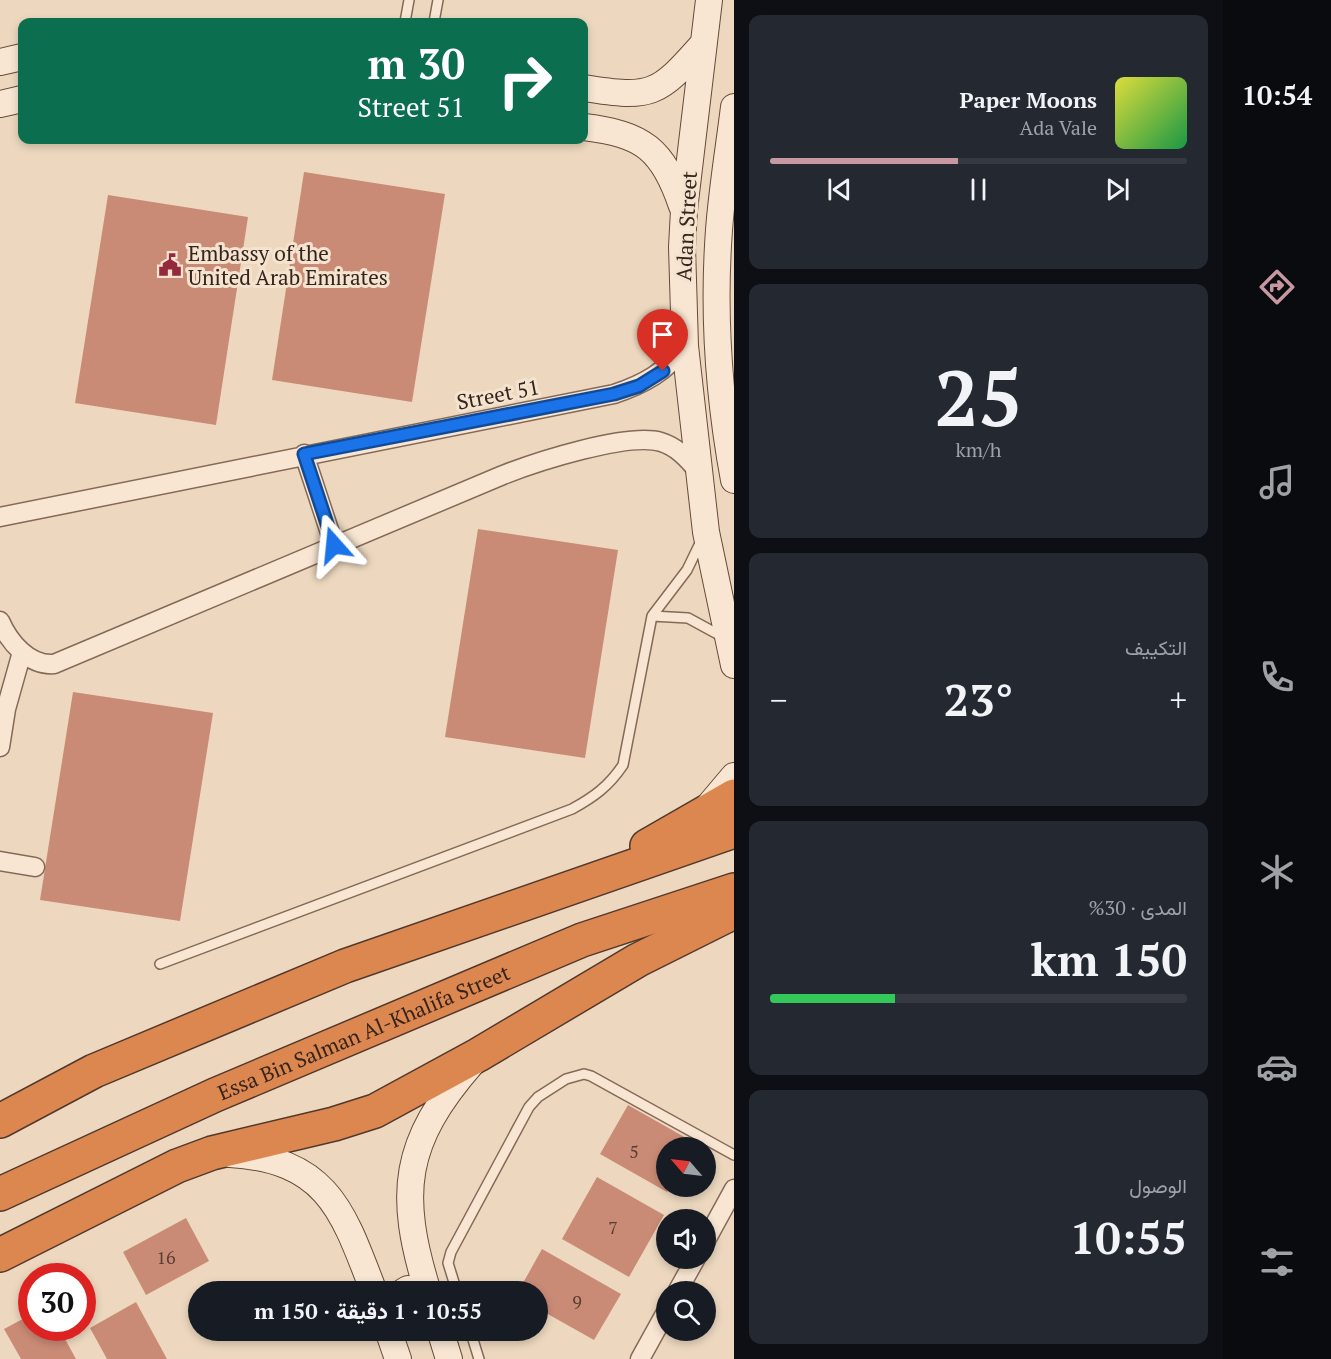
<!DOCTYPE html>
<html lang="ar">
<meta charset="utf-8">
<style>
body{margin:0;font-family:"PT Serif",Vazirmatn,serif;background:#242831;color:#f1f3f6;direction:rtl;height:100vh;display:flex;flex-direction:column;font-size:22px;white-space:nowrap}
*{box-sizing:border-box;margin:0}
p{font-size:20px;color:#9ea1a6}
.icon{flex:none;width:33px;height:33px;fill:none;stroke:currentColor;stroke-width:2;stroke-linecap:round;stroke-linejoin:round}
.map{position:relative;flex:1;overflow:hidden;direction:ltr}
.sheet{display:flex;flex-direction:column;gap:15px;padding:15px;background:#0d0f14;width:489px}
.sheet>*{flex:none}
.top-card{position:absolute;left:18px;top:18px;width:570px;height:126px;border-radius:12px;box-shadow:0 3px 9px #0003;direction:rtl;background:#0b6e4f;color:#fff;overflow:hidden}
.needle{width:39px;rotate:298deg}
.fabs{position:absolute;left:656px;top:1137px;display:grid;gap:12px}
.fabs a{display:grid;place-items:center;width:60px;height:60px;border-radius:50%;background:#171b24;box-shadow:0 3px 9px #0003;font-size:30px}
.speed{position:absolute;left:18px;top:1263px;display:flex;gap:12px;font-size:30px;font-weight:700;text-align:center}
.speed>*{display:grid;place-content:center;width:78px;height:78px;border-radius:50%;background:#171b24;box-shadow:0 3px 9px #0003;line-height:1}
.speed .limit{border:9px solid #d22;background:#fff;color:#111}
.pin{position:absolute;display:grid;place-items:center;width:51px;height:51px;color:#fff;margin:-62px -26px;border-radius:50% 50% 50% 0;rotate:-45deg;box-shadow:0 0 6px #0007}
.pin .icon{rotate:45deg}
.me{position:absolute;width:66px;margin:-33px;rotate:342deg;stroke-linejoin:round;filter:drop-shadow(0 0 4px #0008)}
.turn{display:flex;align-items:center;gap:21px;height:126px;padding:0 24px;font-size:27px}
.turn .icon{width:78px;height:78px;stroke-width:2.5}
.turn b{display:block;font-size:42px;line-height:51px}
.big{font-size:45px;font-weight:700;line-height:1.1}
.sheet .widget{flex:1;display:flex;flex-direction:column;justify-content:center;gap:9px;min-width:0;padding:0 21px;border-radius:12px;background:#242831}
.sheet .dial{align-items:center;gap:0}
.dial b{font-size:78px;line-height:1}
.song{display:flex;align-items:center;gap:18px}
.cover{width:72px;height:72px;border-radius:9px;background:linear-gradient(135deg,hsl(60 70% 55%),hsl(140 70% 35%))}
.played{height:6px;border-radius:3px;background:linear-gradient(90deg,#c798a2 45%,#363941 45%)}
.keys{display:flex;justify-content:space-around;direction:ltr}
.heat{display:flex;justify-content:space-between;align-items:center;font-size:33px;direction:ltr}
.charge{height:9px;border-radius:4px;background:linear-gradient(90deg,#34c759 30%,#363941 0)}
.trip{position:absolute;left:188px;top:1281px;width:360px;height:60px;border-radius:30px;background:#171b24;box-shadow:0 3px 9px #0003;font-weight:700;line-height:60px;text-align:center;direction:rtl}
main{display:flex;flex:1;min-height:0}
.menu{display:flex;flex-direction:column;width:108px;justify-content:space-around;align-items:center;background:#090b0e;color:#9ea1a6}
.menu .icon{width:42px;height:42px}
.menu .active{color:#c798a2}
.menu b{font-size:27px;color:#f1f3f6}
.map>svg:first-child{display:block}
.building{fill:#ca8b76}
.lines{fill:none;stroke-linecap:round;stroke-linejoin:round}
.lane-casing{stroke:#856958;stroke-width:12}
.street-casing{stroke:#856958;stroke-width:21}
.secondary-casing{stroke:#674a3b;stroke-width:28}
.highway-casing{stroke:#52382c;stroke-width:36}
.lane{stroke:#f8e6d2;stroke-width:9}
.street{stroke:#f8e6d2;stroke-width:18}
.secondary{stroke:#f8e6d2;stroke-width:26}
.highway{stroke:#dc8750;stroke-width:33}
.route-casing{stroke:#114b97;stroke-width:15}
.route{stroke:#1a73e8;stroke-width:10}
.labels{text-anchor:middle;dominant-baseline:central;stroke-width:6;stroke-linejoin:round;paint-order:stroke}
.number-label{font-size:18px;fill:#5a3e32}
.street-label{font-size:21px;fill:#35241c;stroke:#f4e3cf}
.poi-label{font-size:21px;fill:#35241c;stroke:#f4e3cf;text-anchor:start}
</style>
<main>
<nav class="menu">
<b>10:54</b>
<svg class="icon active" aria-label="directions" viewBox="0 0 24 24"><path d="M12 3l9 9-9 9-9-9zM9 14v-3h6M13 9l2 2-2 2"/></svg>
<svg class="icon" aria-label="music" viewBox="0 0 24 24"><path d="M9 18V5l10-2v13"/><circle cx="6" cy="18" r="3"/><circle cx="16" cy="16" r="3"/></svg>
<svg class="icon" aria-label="phone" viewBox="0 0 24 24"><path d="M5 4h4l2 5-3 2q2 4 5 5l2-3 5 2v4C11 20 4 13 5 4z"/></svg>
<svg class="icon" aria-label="climate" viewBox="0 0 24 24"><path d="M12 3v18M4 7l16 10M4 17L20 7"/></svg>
<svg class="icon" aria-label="car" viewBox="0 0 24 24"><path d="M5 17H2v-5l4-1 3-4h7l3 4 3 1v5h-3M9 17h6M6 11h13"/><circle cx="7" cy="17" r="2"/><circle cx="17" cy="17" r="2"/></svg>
<svg class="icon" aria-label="filters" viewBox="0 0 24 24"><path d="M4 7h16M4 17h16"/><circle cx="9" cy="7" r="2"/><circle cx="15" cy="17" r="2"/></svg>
</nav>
<section class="sheet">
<div class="widget">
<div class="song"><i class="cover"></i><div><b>Paper Moons</b><p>Ada Vale</p></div></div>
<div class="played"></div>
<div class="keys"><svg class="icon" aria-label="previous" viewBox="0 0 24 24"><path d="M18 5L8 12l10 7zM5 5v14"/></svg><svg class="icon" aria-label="pause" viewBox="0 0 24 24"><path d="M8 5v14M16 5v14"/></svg><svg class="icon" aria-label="next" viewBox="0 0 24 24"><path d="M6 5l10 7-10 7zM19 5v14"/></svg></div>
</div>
<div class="widget dial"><b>25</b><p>km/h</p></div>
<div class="widget"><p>التكييف</p>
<div class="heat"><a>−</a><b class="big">23°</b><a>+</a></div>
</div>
<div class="widget"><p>المدى · 30%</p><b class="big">150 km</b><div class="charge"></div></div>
<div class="widget"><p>الوصول</p><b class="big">10:55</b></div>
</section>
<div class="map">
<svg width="734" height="1359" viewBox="0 0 734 1359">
<rect width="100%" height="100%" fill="#edd8bf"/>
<!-- building -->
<path class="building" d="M304,172l141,22 -33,208 -140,-22z
M108,195l140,22 -32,208 -141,-22z
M478,529l140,21 -33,208 -140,-21z
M73,692l140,21 -33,208 -140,-21z
M628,1105l67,38 -2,5h-27v38h5l-4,6 -67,-38z
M597,1177l67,38 -35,62 -67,-38z
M186,1218l23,43 -63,34 -23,-43z
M542,1249l79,45 -27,46 -57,-32v-16h-19z
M136,1302l31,57h-60l-17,-31z
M32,1314v14h27l17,31h-55l-17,-30z"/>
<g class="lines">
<!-- lane casing -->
<g class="lane-casing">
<path id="lane" d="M405,22l4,-22
M434,22l4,-22
M652,616l36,2 35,19
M160,964l412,-155c22,-12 37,-23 51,-44l29,-149 35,-46 15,-31
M457,1292l-9,-29 3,-11 78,-145 9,-10 28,-18 18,-5 7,2 143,79
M470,1330l9,29"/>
</g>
<!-- street casing -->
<g class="street-casing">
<path id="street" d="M304,454l30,91
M0,517l614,-123c30,-10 52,-22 71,-48
M0,621c9,21 29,45 54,43l449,-189c33,-13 125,-43 158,-33 16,5 26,16 36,28
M0,747l6,-38 16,-57
M0,861l35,6
M705,1242l29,-53
M677,1292l19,-34
M640,1359l26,-47"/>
</g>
<!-- secondary casing -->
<g class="secondary-casing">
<path id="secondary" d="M709,0l-25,210 -2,37 3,99 21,186 28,133
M0,62l22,-5
M584,88c68,11 74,7 119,-44
M0,104l22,-5
M734,107c-5,41 -12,82 -15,123 -6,81 0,169 15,250
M584,127c59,7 79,22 98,79
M707,808l27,-32
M230,1154c98,6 113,57 144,138
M403,1292l5,-3 13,3
M428,1292c-31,-99 -25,-150 44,-229
M388,1330l10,29
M440,1330l9,29"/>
</g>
<!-- highway casing -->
<g class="highway-casing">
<g id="highway">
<path d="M647,846l87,-50"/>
<path d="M0,1121l94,-50 251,-105 389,-135"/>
<path id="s1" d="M0,1194l215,-99 367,-155 152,-50"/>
<path d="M0,1255l177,-89 35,-13 122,-29 41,-13 103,-56 160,-95 96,-48"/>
</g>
</g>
<!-- lane -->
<use href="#lane" class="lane"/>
<!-- street -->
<use href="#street" class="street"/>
<!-- secondary -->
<use href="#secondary" class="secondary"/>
<!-- highway -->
<use href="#highway" class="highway"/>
</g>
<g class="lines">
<!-- route casing -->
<g class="route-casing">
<path id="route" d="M334,545l-30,-91 310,-60 25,-8 24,-15"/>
</g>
<!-- route -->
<use href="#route" class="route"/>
</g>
<!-- icons -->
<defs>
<g id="civic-bare" transform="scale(1.8)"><path d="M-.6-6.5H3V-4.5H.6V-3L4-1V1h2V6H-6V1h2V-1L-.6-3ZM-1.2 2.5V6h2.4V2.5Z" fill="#93293b" stroke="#f4e3cf" stroke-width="2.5" paint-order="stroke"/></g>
</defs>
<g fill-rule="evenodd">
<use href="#civic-bare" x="170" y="265"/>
</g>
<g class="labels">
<!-- number labels -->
<g class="number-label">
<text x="634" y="1151">5</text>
<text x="613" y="1227">7</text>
<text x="166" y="1257">16</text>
<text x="577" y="1301">9</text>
</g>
<!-- street labels -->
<g class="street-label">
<text transform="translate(686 226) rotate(-87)">Adan Street</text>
<text transform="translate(498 394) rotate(-11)">Street 51</text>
<text stroke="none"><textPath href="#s1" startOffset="398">Essa Bin Salman Al-Khalifa Street</textPath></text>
</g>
<!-- poi labels -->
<g class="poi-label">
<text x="188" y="253">Embassy of the<tspan x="188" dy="24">United Arab Emirates</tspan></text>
</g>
</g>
</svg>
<div class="fabs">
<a><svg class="needle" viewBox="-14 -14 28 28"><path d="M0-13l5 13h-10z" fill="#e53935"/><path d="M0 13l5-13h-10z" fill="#9ea1a6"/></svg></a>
<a><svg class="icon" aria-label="sound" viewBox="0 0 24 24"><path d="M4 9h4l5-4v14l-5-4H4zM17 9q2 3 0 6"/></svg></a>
<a><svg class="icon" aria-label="search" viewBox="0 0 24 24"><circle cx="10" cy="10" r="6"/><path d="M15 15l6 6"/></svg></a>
</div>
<div class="speed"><div class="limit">30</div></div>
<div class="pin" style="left:663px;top:371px;background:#d93025"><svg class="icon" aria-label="arrive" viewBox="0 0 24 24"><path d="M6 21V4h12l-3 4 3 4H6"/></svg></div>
<svg class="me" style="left:334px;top:545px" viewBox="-20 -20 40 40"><path d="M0-17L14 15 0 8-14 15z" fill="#1a73e8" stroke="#fff" stroke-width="4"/></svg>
<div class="trip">10:55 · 1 دقيقة · 150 m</div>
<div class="top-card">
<div class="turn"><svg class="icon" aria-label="right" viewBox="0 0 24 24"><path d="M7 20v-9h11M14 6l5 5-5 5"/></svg><div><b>30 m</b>Street 51</div></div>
</div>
</div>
</main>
